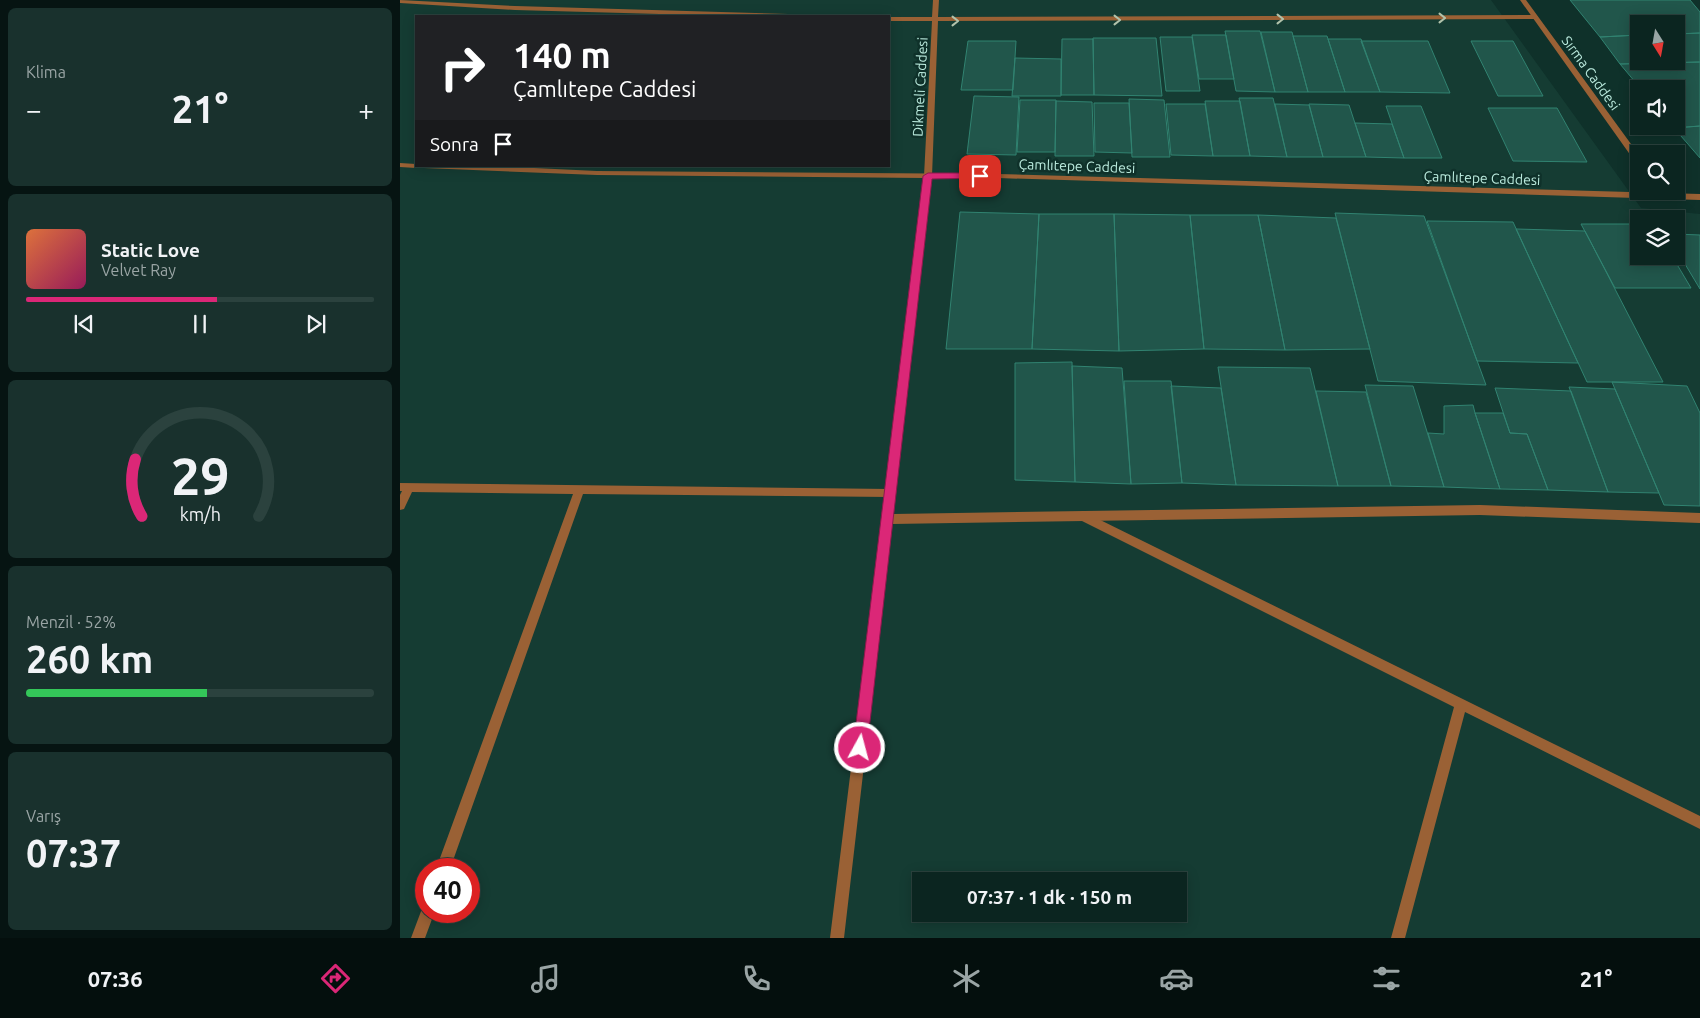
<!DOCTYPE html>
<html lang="tr">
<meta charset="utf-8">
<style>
body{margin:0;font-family:Ubuntu,sans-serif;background:#19312d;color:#f1f3f6;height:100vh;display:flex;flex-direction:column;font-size:19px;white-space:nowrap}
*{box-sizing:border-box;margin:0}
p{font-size:16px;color:#9aa5a5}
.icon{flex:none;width:28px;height:28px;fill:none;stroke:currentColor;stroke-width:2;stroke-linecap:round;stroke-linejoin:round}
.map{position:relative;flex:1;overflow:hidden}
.drawer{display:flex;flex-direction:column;gap:8px;padding:8px;background:#061412;width:400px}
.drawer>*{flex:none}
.hud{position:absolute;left:15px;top:15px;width:475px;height:152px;border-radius:0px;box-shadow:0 2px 12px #0003,0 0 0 1px #2b423e;background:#202124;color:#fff;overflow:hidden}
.needle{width:32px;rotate:169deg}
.tools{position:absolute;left:1230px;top:15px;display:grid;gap:10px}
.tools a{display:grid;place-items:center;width:55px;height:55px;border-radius:0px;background:#0b2520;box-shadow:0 2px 12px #0003,0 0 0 1px #2b423e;font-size:25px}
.speed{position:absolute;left:15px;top:858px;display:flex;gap:10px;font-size:25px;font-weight:700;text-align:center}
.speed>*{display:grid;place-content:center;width:65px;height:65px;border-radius:50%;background:#0b2520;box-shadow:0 2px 12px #0003,0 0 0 1px #2b423e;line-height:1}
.speed .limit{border:8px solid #d22;background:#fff;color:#111}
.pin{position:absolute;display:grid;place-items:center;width:42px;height:42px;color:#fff;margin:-21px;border-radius:10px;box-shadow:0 2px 8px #0006}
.me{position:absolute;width:55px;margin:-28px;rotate:7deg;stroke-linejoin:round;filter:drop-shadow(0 0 4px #0008)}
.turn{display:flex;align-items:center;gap:18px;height:105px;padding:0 15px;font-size:22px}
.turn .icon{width:65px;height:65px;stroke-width:2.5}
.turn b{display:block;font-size:35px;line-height:42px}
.then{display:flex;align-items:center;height:48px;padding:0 15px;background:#0003;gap:10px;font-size:19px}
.big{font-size:38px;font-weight:700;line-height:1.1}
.drawer .tile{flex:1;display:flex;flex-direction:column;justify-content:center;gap:8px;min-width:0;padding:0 18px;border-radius:8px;background:#19312d}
.drawer .dial{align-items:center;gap:0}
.dial svg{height:130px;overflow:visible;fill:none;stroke:#2b423e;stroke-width:7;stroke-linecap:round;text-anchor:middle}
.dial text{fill:#f1f3f6;stroke:none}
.song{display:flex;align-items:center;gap:15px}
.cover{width:60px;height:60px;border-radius:8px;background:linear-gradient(135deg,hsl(20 70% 55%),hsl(330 70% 35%))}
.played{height:5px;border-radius:2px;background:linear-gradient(90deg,#db2777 55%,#2b423e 55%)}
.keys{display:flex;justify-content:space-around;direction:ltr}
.heat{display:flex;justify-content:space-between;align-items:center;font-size:28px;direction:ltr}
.charge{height:8px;border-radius:4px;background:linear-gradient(90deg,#34c759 52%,#2b423e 0)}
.trip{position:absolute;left:512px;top:872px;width:275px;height:50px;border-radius:0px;background:#0b2520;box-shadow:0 2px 12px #0003,0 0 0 1px #2b423e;font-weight:700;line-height:50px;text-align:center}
.tabs{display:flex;height:80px;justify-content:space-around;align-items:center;background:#040f0d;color:#9aa5a5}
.tabs .icon{width:35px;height:35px}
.tabs .on{color:#db2777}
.tabs b{font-size:22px;color:#f1f3f6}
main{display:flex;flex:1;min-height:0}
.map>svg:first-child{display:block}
.built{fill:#153c33;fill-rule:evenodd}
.building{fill:#21564b;stroke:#318371}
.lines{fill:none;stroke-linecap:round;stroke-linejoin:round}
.minor{fill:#9a6135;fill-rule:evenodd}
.tertiary{fill:#9a6135;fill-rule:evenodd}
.oneway{stroke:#b1c2ab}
.route{fill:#db2777;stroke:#8e194d}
.labels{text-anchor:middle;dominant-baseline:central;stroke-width:5;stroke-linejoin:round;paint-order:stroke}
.far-street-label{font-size:14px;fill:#bbebde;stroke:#0f312a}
</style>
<main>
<section class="drawer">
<div class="tile"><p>Klima</p>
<div class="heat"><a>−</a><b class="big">21°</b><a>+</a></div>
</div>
<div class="tile">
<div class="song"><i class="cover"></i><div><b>Static Love</b><p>Velvet Ray</p></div></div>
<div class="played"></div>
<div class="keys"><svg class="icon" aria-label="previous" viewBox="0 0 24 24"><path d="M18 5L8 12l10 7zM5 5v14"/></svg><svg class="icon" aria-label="pause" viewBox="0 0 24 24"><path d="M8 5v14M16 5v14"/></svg><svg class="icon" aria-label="next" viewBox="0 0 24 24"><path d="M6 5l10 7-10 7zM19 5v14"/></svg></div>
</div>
<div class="tile dial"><svg viewBox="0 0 100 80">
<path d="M14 69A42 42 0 1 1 86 69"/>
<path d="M14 69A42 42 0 0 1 10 34" stroke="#db2777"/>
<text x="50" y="56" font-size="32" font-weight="700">29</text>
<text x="50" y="72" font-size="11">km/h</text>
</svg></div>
<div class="tile"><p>Menzil · 52%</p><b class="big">260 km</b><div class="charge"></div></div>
<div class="tile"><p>Varış</p><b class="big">07:37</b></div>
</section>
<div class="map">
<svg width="1300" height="938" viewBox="0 0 1300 938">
<rect width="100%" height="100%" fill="#0f312a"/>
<!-- built -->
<path class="built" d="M0,0h1091l150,208 59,6v724h-1300zM16,16h473v150h-473zM1239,219h37v37h-37zM26,869h43v42h-43zM521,881h258v33h-258z"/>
<!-- building -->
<path class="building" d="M1170,0h120l10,12v21l-24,1v-10h-37v11l-39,2z
M825,31h35l15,61 -39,-1z
M861,32h31l16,60h-33z
M1300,33v29l-80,2 -20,-27 39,-2v26h37v-27z
M792,35h34l8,44h-35z
M893,36h34l18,56h-37z
M760,37h32l8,54h-34z
M693,38h63l6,58 -68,-1z
M662,39h31l1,56h-33z
M928,39h33l19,53h-35z
M568,41h48l-3,49h-52z
M961,41h67l22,52 -70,-1z
M1071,41h42l30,55h-45z
M615,58l46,1v37h-49z
M1300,62v64l-26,2 -2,-2h4v-37h-35l-21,-25z
M574,96l45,1 -3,58 -49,-1z
M839,98h34l14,59 -37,-1z
M729,99l35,1 6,57h-38z
M620,100h36l-1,52h-38z
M656,101l36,1 2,54h-39z
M805,101h35l10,55h-37z
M694,103h35l3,50 -37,-1z
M766,104h39l8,52 -42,-1z
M875,104l34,1 14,52h-36z
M909,104l40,1 17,52h-43z
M986,106h35l21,52h-38z
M1088,108h69l30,54 -74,-1z
M955,123l37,1 12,34 -38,-1z
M1300,126v32l-26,-30z
M560,212l79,2 -7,135h-86z
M935,213l89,3 62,169 -108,-4z
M639,214h75l5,137 -87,-2z
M714,214l76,1 14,134 -85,2z
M790,215h68l27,135 -81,-1z
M858,215l78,3 34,131 -85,1z
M1027,221l86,1 65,141 -101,-2z
M1181,224h58v32h33l19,32h-76z
M1116,229l69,2 78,151h-76z
M1276,234l24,1v54l-24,-40z
M672,362l3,120 -60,-2v-117z
M672,366l50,2 9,116 -56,-2z
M818,367l92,1 28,118 -102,-1z
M724,381h47l11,102 -51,1z
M1212,382l75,4 13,27v93l-36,-1z
M965,385l48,1 31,101 -53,-1z
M771,386l50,2 15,97 -54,-2z
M1169,387l46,2 44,104 -51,-1z
M1095,388l76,3 37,101 -60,-2 -21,-56 -17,-1z
M916,391l50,1 25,94h-53z
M1073,405l2,8 25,76 -56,-2 -16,-54 16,1v-28z
M1075,413h28l7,20 17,1 21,56 -48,-1z"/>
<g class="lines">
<!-- minor -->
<path class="minor" d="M0,0l115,6 273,8 3,2h-59l-217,-6 -115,-7z
M533,0h6l-1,17 597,-2 3,2 -3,2 -597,2 -6,155 -4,2 -4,-2 8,-155h-43v-4h43z
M0,483l490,6 4,1 1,3 -1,3 -4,1 -307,-3 -133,375h-14l137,-375 -161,-2 -8,17 -4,1v-15l2,-4h-2z
M682,511l618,305v13l-235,-117 -60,226h-14l63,-231 -376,-188 -1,-3 1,-3z
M26,905v6h9l-10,27h-14l12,-32z"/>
<!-- tertiary -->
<path class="tertiary" d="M1120,0h6l113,155v8h-3z
M0,163l16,1v2h4l-4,2 -16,-1z
M20,166h70l107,5 401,3 702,20v6l-702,-22h-66l-39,336 587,-9 220,8v10l-220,-8 -588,9 -48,414h-14l94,-760 -327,-3 -173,-7z"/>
</g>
<!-- one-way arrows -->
<defs><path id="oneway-chevron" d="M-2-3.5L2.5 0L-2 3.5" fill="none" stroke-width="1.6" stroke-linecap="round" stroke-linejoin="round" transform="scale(1.25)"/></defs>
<g class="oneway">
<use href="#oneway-chevron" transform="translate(1042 18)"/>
<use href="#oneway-chevron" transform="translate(880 19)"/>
<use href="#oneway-chevron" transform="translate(717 20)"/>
<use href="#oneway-chevron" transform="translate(555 21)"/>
</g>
<!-- route -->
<path class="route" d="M580,173l5,3 -2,2 -51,1 -65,569 -2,5 -5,2 -5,-2 -2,-5 70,-572 5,-3z"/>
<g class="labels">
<!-- far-street labels -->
<g class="far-street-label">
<text transform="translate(1191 73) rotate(54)">Sırma Caddesi</text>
<text transform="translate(520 87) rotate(-87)">Dikmeli Caddesi</text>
<text transform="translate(677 166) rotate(2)">Çamlıtepe Caddesi</text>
<text transform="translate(1082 178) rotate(2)">Çamlıtepe Caddesi</text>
</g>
</g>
</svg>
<div class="tools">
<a><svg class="needle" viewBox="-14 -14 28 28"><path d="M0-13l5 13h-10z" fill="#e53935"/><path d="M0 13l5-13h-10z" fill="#9aa5a5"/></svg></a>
<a><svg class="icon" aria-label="sound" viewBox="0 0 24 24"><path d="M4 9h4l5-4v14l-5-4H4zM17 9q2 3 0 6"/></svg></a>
<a><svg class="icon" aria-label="search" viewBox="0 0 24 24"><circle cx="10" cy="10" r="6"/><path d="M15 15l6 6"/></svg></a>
<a><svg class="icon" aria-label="layers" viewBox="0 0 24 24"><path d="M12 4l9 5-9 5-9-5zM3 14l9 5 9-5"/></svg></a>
</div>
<div class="speed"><div class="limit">40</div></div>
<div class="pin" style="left:580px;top:176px;background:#d93025"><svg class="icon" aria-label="arrive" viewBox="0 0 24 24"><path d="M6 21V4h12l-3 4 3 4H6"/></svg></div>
<svg class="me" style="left:460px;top:748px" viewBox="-20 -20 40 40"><circle r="17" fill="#db2777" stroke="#fff" stroke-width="3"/><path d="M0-11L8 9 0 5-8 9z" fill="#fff"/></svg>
<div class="trip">07:37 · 1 dk · 150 m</div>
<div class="hud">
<div class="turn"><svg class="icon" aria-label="right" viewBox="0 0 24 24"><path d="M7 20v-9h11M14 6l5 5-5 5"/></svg><div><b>140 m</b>Çamlıtepe Caddesi</div></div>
<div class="then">Sonra<svg class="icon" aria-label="arrive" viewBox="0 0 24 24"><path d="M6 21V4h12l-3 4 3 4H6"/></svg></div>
</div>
</div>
</main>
<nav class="tabs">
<b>07:36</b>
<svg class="icon on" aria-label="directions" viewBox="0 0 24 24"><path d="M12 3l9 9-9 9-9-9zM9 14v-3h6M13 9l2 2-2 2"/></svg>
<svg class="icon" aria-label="music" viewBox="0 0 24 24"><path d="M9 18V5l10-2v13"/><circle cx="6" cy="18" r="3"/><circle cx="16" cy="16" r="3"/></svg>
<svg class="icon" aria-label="phone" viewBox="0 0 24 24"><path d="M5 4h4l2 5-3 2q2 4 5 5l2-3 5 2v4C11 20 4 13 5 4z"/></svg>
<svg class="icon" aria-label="climate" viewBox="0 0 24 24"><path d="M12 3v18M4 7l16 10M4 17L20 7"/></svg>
<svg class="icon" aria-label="car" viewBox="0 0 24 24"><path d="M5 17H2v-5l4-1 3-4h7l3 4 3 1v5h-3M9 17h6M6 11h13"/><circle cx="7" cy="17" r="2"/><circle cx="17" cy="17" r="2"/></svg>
<svg class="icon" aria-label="filters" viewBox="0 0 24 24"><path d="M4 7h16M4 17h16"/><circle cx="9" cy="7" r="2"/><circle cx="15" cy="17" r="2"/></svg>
<b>21°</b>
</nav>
